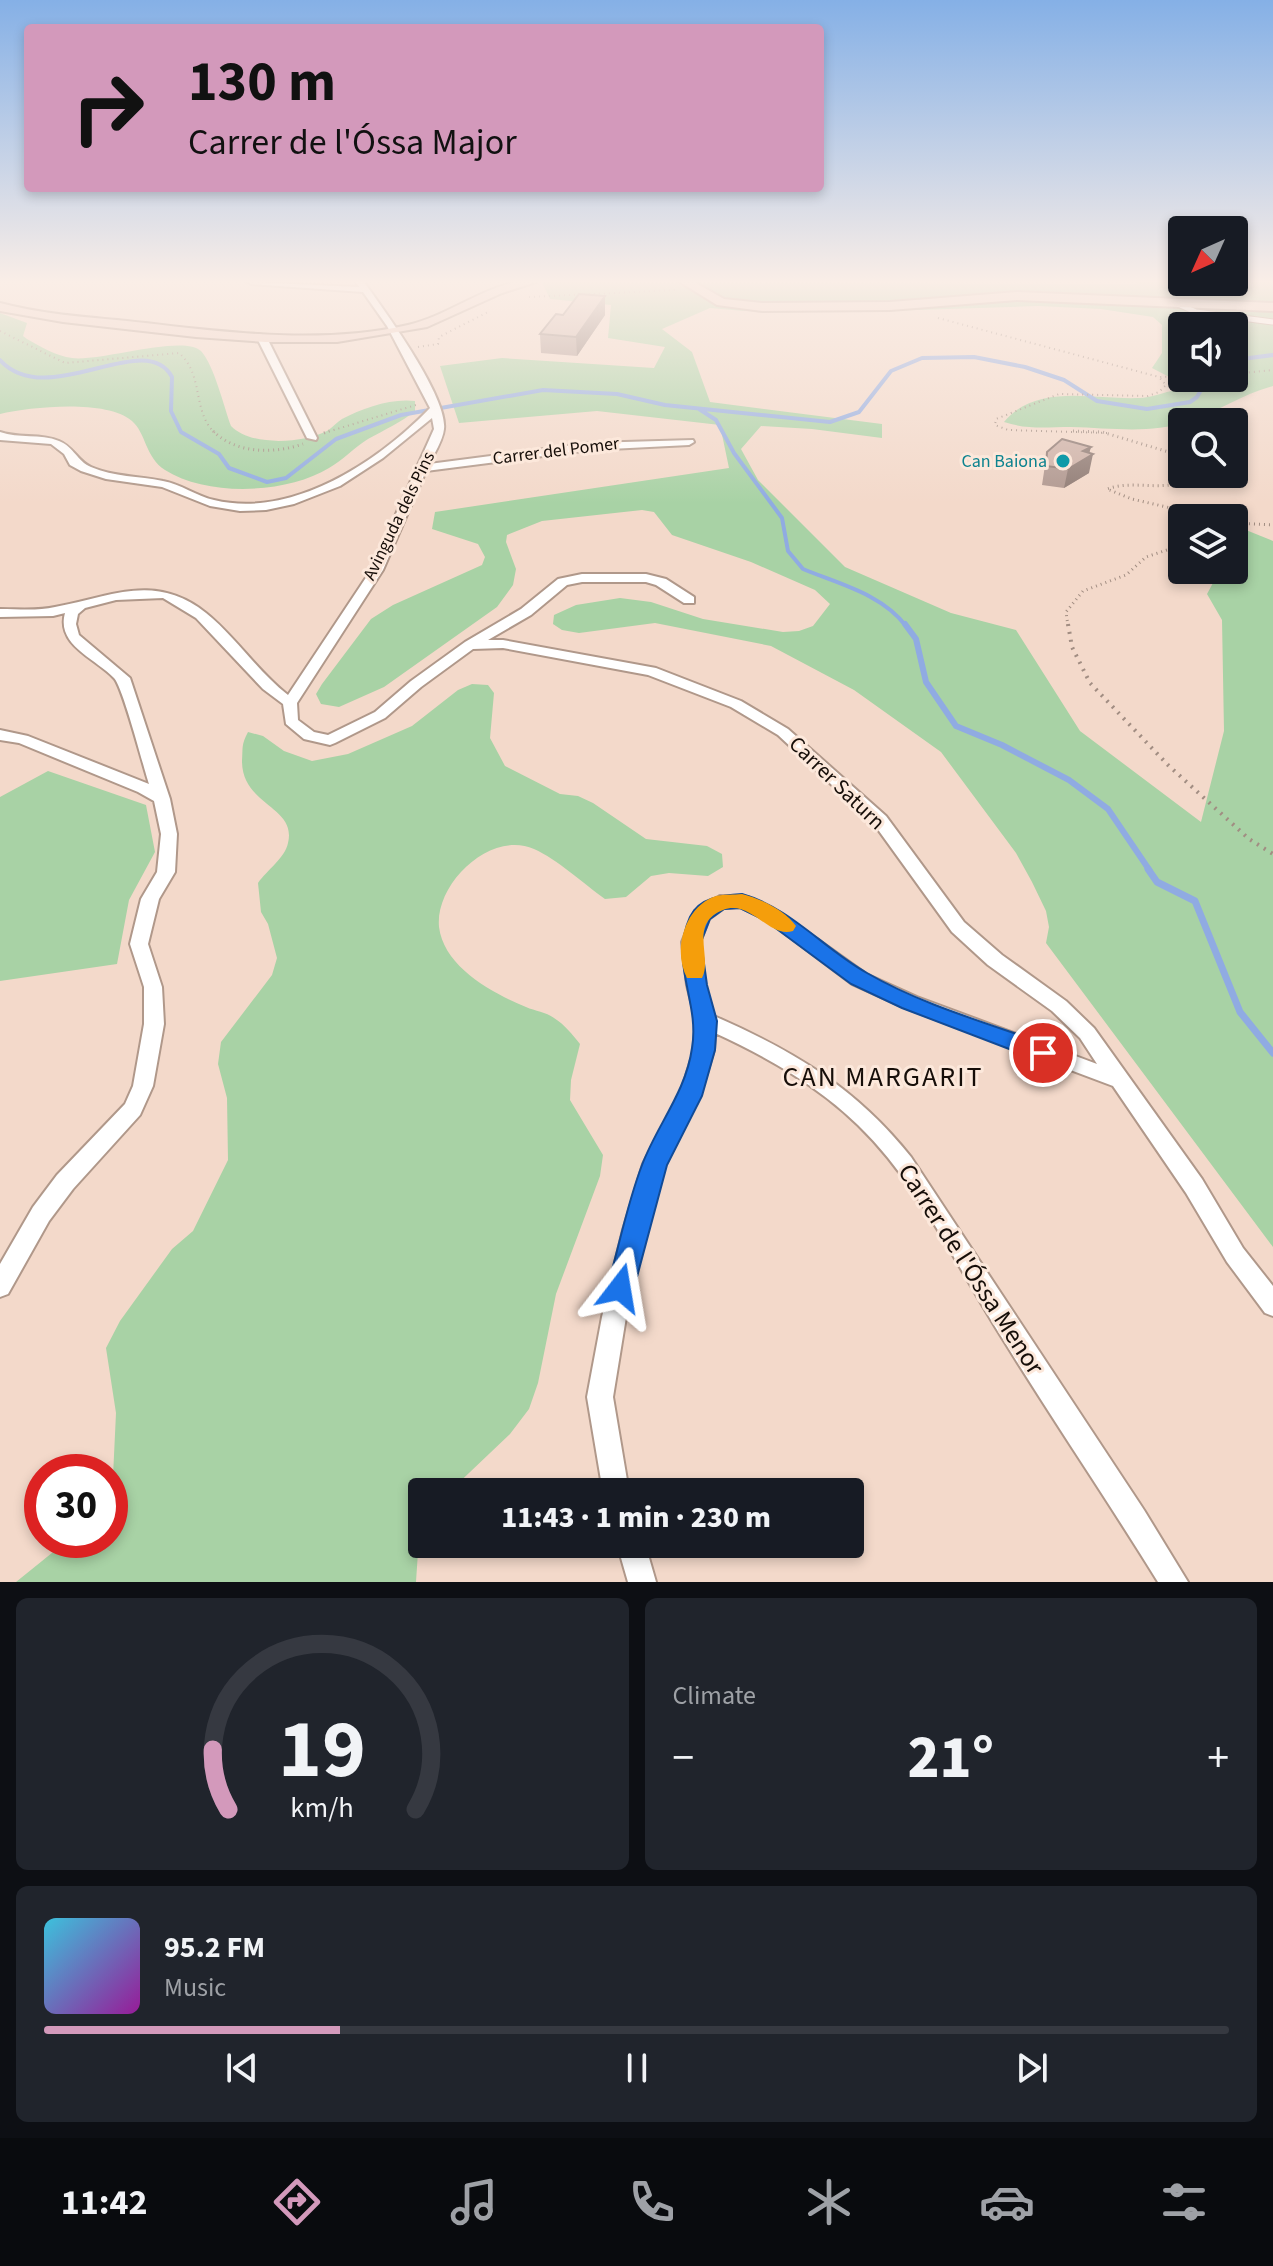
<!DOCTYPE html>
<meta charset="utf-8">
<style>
body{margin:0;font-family:"Source Sans 3",sans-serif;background:#20242c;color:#f1f3f6;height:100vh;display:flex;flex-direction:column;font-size:30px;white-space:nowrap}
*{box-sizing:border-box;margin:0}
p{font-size:26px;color:#9ea1a6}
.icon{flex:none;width:44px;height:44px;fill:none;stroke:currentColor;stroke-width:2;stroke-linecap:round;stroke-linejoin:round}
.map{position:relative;height:1582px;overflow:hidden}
.side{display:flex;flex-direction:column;gap:16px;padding:16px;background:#0d0f14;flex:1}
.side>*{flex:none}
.guide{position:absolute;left:24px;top:24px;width:800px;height:168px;border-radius:8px;box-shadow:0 4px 12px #0003;background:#d399bb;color:#111;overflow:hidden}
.needle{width:52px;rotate:225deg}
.buttons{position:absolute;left:1168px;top:216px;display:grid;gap:16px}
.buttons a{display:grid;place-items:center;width:80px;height:80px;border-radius:8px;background:#171b24;box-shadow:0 4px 12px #0003;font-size:40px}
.speed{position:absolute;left:24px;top:1454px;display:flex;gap:16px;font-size:40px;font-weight:700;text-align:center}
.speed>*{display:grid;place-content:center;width:104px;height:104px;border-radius:50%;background:#171b24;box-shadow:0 4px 12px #0003;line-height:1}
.speed .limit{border:12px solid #d22;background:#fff;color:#111}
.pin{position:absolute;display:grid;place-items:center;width:68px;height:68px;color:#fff;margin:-34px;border:4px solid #fff;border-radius:50%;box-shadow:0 2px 8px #0007}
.me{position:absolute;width:88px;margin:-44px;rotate:14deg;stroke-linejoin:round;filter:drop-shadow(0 0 6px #0008)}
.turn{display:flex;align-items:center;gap:28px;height:168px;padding:0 32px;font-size:36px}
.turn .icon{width:104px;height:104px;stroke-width:2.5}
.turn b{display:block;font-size:56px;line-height:68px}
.big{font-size:60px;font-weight:800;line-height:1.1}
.side .widget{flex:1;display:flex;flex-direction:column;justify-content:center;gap:12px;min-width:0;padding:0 28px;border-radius:12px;background:#20242c}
.side .dial{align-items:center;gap:0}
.dial svg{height:208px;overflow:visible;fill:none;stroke:#363941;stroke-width:7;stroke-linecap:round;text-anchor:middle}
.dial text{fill:#f1f3f6;stroke:none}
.song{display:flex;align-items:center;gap:24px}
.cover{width:96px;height:96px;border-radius:12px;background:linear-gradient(135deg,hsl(190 70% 55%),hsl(300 70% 35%))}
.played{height:8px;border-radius:4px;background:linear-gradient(90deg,#d399bb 25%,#363941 25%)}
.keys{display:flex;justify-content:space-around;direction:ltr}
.heat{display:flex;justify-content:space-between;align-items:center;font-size:44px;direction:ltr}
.side .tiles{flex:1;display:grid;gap:16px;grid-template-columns:1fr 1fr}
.widget:last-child{grid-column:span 2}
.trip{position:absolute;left:408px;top:1478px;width:456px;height:80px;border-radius:8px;background:#171b24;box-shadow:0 4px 12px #0003;font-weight:800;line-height:80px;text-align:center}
.menu{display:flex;height:128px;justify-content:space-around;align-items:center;background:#090b0e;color:#9ea1a6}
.menu .icon{width:56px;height:56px}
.menu .on{color:#d399bb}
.menu b{font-size:36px;color:#f1f3f6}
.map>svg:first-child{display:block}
.green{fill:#a8d2a5;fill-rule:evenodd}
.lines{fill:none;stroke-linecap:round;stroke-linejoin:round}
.stream-far2{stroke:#90abe2;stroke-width:4}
.stream-far1{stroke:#90abe2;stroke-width:6}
.stream{stroke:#90abe2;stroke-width:7}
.lane-casing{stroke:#b0988a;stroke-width:7}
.street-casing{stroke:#b0988a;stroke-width:4}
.secondary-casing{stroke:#b0988a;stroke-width:4}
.path-far2{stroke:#a18d82;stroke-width:2;stroke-dasharray:1 4;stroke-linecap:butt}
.path-far1{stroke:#a18d82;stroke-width:3;stroke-dasharray:1 4;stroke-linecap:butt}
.path{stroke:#a18d82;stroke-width:4;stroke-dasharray:2 6;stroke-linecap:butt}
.lane{stroke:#fff;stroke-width:5}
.street{fill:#fff;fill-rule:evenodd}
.secondary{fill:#efd2c6;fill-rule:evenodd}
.wall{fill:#b09890}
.shaded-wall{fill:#907c75}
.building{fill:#cdb1a7;stroke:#907c75;stroke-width:2}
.route{fill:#1a73e8;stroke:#114b97;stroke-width:2}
.slow{fill:#f59e0b}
.culture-dot{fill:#0f9aa8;stroke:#fce8db;stroke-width:3}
.labels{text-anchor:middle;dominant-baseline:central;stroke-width:6;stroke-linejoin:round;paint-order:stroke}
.far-street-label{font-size:18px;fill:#160e09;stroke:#fce8db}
.far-culture-label{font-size:18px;fill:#0d838f;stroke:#fce8db;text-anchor:end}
.street-label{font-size:22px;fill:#160e09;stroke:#fce8db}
.near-street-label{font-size:26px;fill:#160e09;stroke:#fce8db}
.near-neighbourhood-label{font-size:28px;letter-spacing:2px;fill:#160e09;stroke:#fce8db}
</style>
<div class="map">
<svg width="1273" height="1582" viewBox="0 0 1273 1582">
<rect width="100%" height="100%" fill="#f3d9ca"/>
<!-- green -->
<path class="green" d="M542,282l595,2 -1,-2h137v104c-30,8 -56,26 -86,36 -37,12 -76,6 -116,5 -24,0 -43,3 -67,-5 33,-40 91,-22 135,-24 12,0 25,-6 37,-8l-1,-10 -23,-12 10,-15v-28l-9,-8 -52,-8 -63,-3 -184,6 -110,-1 -34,-3 -48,21 30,23 18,50 172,22v14l-70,-9 -51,-3 -20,23 17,31 87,87 106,46 65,17 64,101 121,91 23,-91 -2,-111 -15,-26 13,-24h14v-27l7,-15 32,13v706l-227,-304 3,-16 -3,-16 -14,-29 -16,-29 -75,-101 -87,-62 -83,-44 -116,-23 -76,10 -17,-3 -9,-6 1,-9 22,-10 44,-7 31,4 52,17 80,13 16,-1 14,-5 17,-22 -15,-14 -64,-28 -79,-27 -18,-23 -12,-2 -100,11 -35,14 -1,7 10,27 -3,16 -16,22 -113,80 -45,20 -18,-3 -5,-10 6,-10 49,-65 22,-14 89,-40 3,-8 -7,-13 -46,-15 3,-17 294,-44 -9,-43 -123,-14 -138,12 -19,-57 62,-8 152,10 11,-21 -57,-9 3,-33 -61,-6zM1182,326h52v52h-52z
M0,313l27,10 -4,13 4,3c14,8 29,17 45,19 28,4 111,-24 129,-7 13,14 23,56 30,75 20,21 73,17 96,5 5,-3 10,-9 15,-12 21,-11 49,-21 73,-18v10c-13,11 -31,19 -47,28 -13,8 -25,21 -39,29 -43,26 -121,29 -164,2 -20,-13 -19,-37 -33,-49 -26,-22 -101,-14 -132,-7z
M472,684l16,1 6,8 -4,45 15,28 55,28 18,2 15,7 53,36 61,7 15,8 1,13 -15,9 -39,-3 -18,3 -25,21 -21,2c-21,-15 -48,-40 -71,-50 -43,-19 -99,34 -95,78 5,40 53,66 87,80 9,4 20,5 28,11 11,7 18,16 26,26l-9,36 -1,20 33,55 -3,21 -44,118 -18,89 -9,26 -19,25 -61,58h-27l-6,90h-400l52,-42h42l6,-127 -10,-65 14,-27 52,-72 21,-18 35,-71 -1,-62 -9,-34 3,-22 51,-67 5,-17 -9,-34 -7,-12 -3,-29c9,-13 27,-25 30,-40 9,-37 -46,-37 -46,-82 1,-13 -1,-16 6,-29l15,4 21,15 28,10 36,-7 64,-28 46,-36z
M48,771l98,34 9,47 -26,48 -12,64 -117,17v-184z"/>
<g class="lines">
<!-- stream-far2 -->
<path class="stream-far2" d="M0,360c47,52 145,-33 172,17l-1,34 10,21 38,22 10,14 38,14 19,-4 50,-39 65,-24 142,-25 74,4 48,11 165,17 29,-10 32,-41 31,-13 52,-1 51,10 39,13 33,21 50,8 43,-7 7,-5 11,-19
M1234,360l39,-5
M699,409l17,11 18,33 48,65 6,33 15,18c36,15 79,25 103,57"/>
<!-- stream-far1 -->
<path class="stream-far1" d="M905,624l11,15 10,43 30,44 46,19 67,35 39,29 42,62"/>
<!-- stream -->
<path class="stream" d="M1148,869l9,13 38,19 45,111 33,41"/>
<!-- lane casing -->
<g class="lane-casing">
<path id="lane" d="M1178,304l18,8 77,10"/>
</g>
<!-- street casing -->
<g class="street-casing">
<path id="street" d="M247,282l112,5 -3,-5h8c20,28 84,115 80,147 -1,11 -10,25 -15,35l161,-21 103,-3 1,2 -5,3 -99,5 -164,21 -43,99 -86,133 1,17 16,12 14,3 47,-23 36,-31 54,-39 56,-33 37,-30 24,-5h64l20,5 28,18v6h-10l-28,-18 -10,-3h-64l-15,3 -36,30 -43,25h15l153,28 85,33 47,28 98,87 78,106 38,33 64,46 28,27 108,151 41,69 30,38v30l-8,-3 -38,-51 -41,-69 -73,-107 -210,-79 -51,-23 -85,-64 -27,-13 -16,1 -15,11 -9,23 5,43 9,31c80,35 142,72 197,141l233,353 44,72h-30c-50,-81 -104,-160 -154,-241 -46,-72 -84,-156 -146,-216 -41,-40 -91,-68 -143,-92l-1,17 -14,46 -35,69 -20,65 -19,87 -13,80 16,95h-26l-16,-95 15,-80 21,-87 20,-66 37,-69 14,-45 2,-29 -9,-36 -5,-43 13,-31 25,-15 28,1 31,15 87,62 51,23 180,67 -17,-26 -28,-27 -64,-46 -36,-33 -78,-108 -96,-89 -47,-28 -83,-32 -145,-27 -30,1 -52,38 -36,31 -50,25 -5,2 -26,-6 -18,-15 -3,-20 -20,-15 -67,-71 -33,-20 -47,2 -31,8 -7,6 -2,10 3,11 51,43 40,121 7,35 -2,38 -16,27 -11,45 14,43 2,37 -11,62 -13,29 -67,74 -24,32 -41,73 -8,3v-33l33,-57 24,-32 68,-71 8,-18 11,-62v-37l-14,-43 11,-45 16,-27 4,-38 -7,-33 -16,-9 -119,-49 -19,-3v-10l28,6 121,48c-6,-18 -26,-97 -35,-106 -19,-20 -58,-33 -49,-65l-12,3 -53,1v-8c18,0 38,2 55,-2 55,-10 100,-35 151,6 30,24 51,58 82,82l83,-125 63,-141 -2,-11 -49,40 -43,28 -46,18 -28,6 -26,1 -30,-5 -48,-19 -56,-8 -25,-8 -11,-6 -6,-11 -13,-10 -51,-4v-8c19,7 40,1 59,9 15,6 18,20 32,26 23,10 48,9 72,14 18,3 33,15 51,19 78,19 164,-38 216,-92l-43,-82 -24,-34 -112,-8z
M258,334l8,2 51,102 -1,2 -9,-2 -51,-102z
M617,1544h28l11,38h-28z"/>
</g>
<!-- secondary casing -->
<g class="secondary-casing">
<path id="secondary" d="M515,282h21l-34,11 -75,34 -90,15h-71l-70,-5 -133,-15 -63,-11v-8c42,11 84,14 127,18 92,10 189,25 281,4 38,-9 69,-34 107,-43z
M680,282h14l30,17 38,4 128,-1 127,-10 256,11v8l-256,-11 -127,10 -128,1 -45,-6z"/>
</g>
<!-- path-far2 -->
<path class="path-far2" d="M529,297l147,-7
M938,318l221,59 23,-1
M0,331l65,32 114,-10c25,21 13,59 36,80
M418,347l20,-3 1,-7 49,-25
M1234,374l39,-4
M324,433l95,-29
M1107,433l-99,-3 -13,-5 1,-6 63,-25 89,2 11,-4 7,-7 -7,-8"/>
<!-- path-far1 -->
<path class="path-far1" d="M213,431c23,23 61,23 90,13
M1073,431l29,1 80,24
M324,433l5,-2
M1196,474c-26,22 -59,4 -89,15l25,10 82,19
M1234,523l39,2
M1068,626l-2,-14 17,-21 43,-16 20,-18 36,-12"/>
<!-- path -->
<path class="path" d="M1068,624l4,23 18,36 78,82 81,74 24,15"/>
<!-- lane -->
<use href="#lane" class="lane"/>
<!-- street -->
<use href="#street" class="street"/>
<!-- secondary -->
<use href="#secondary" class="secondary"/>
</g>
<!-- wall -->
<path class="wall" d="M605,296v19l-28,41 -36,-3 -1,-19 23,-19z
M1091,447l-2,6v20l-25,15 -22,-3 5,-33z"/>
<!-- shaded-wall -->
<path class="shaded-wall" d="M605,296v19l-28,41 -1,-19z
M1091,447l-3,10 5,-3 -4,19 -25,15 4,-19 15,-18z"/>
<!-- building -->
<path class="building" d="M579,294l26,2 -29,41 -36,-3 16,-20 7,1z
M1062,439l29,8 -8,4 10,3 -25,15 -22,-3 1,-14z"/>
<!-- sky -->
<linearGradient id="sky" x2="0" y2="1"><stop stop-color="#85b0e6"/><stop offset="0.56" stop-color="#faeee7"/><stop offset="1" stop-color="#faeee7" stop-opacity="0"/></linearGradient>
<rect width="1273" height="503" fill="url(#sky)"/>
<!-- route -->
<path class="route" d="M742,894c49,14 82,55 125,79 57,33 124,51 184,73l4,7 -4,6 -8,3 -141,-54 -51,-24 -85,-63 -26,-13 -16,1 -14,10 -9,23 6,43 10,36 -2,29 -13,46 -35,69 -33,123 -4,9 -10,3 -9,-3 -4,-9c12,-41 20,-84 35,-123 15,-40 44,-73 50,-117 8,-47 -23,-84 -2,-131 9,-20 33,-22 52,-23z"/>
<!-- slow -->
<path class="slow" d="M742,894c19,5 43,16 54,32l-3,5c-24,8 -42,-32 -70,-21 -35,14 -10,47 -21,68h-15c-15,-28 -2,-72 29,-82 8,-2 18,-1 26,-2z"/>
<!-- markers -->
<circle class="culture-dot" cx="1063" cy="461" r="8"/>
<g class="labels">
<!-- far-street labels -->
<g class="far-street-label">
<text transform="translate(556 451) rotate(-7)">Carrer del Pomer</text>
<text transform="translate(399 516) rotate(-64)">Avinguda dels Pins</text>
</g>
<!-- far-culture labels -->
<g class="far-culture-label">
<text x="1047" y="461">Can Baiona</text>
</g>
<!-- street labels -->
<g class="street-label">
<text transform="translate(837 783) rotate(44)">Carrer Saturn</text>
</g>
<!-- near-street labels -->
<g class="near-street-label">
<text transform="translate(971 1269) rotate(57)">Carrer de l'Óssa Menor</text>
</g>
<!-- near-neighbourhood labels -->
<g class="near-neighbourhood-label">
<text x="883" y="1077">CAN MARGARIT</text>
</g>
</g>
</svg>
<div class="buttons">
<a><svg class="needle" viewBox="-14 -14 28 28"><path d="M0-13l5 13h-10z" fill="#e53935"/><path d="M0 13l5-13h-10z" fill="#9ea1a6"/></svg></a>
<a><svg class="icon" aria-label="sound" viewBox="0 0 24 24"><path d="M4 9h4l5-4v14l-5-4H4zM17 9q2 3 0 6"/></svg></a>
<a><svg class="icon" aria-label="search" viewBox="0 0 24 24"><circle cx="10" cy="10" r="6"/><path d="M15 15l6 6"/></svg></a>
<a><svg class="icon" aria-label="layers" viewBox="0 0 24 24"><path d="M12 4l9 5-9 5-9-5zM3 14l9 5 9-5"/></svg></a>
</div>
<div class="speed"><div class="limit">30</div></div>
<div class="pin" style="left:1043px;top:1053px;background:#d93025"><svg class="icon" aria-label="arrive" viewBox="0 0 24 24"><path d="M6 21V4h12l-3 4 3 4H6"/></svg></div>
<svg class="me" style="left:620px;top:1288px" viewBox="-20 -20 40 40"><path d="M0-17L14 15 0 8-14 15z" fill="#1a73e8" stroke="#fff" stroke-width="4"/></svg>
<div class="trip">11:43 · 1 min · 230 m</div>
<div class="guide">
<div class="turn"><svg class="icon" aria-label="right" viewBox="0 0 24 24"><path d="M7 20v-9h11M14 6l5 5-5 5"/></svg><div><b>130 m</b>Carrer de l'Óssa Major</div></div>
</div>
</div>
<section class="side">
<div class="tiles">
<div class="widget dial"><svg viewBox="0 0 100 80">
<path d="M14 69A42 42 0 1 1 86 69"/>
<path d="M14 69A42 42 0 0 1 8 46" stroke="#d399bb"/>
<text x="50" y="56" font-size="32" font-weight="700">19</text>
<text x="50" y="72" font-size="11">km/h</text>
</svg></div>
<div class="widget"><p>Climate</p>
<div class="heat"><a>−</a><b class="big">21°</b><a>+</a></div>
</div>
<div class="widget">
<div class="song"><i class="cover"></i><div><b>95.2 FM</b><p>Music</p></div></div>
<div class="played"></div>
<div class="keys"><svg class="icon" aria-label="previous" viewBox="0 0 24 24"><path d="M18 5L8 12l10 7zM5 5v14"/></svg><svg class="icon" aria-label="pause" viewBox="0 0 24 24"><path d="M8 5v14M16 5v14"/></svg><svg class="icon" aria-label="next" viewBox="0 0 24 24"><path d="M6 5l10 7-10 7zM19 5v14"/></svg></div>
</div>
</div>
</section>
<nav class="menu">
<b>11:42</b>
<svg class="icon on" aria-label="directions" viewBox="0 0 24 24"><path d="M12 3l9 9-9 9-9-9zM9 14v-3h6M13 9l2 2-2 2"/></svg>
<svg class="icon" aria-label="music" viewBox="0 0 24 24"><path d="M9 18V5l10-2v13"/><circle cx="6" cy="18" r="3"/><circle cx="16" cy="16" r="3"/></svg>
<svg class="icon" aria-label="phone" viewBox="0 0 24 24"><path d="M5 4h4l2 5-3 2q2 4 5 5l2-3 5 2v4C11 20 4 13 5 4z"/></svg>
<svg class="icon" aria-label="climate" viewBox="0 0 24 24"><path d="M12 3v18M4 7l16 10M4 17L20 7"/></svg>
<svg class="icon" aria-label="car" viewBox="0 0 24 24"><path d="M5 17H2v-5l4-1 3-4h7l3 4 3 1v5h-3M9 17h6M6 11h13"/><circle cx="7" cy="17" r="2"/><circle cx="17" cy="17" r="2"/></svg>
<svg class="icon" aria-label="filters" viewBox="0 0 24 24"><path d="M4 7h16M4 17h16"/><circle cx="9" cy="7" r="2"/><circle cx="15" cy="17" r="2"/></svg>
</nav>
